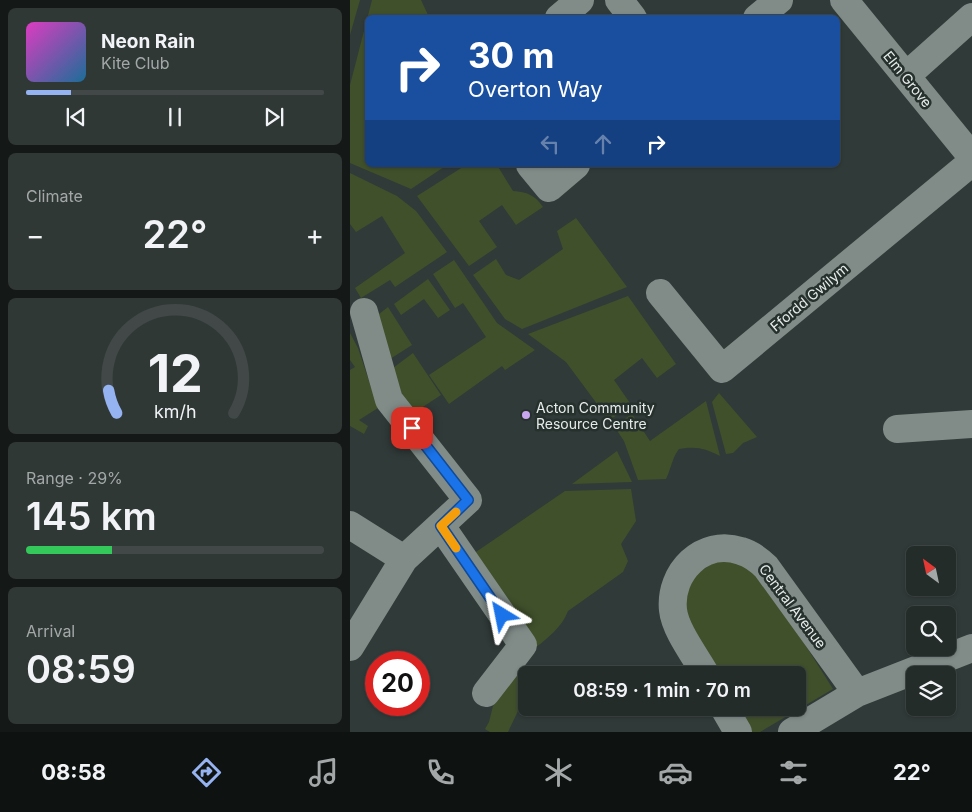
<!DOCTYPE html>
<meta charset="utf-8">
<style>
body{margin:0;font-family:Inter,sans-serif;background:#303836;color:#f1f3f6;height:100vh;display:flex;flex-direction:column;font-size:19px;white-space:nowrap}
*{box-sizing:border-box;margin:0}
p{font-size:16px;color:#a3a7a8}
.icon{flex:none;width:28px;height:28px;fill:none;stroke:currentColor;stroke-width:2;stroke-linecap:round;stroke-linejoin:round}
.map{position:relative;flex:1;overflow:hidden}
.panel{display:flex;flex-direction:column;gap:8px;padding:8px;background:#141817;width:350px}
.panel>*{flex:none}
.hud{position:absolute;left:15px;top:15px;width:475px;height:152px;border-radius:8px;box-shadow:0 1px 4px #0004,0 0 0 1px #414847;background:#1a4fa0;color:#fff;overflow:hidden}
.needle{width:32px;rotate:327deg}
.buttons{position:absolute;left:556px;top:546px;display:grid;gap:10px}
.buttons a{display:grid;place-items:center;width:50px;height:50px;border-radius:8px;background:#242c2a;box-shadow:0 1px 4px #0004,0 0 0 1px #414847;font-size:25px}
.speed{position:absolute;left:15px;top:651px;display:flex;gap:10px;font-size:25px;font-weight:700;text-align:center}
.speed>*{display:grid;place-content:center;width:65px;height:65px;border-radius:50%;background:#242c2a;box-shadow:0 1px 4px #0004,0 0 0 1px #414847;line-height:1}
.speed .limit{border:8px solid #d22;background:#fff;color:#111}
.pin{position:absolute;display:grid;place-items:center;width:42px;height:42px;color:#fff;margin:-21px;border-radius:10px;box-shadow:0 2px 8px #0006}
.me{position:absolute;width:55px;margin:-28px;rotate:325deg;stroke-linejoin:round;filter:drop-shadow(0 0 4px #0008)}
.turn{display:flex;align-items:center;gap:18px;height:105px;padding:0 20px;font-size:22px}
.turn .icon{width:65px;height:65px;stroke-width:2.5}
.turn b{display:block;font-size:35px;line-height:42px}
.lanes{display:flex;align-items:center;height:48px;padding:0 20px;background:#0003;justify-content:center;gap:25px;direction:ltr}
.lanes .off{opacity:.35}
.big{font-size:38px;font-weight:600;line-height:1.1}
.panel .widget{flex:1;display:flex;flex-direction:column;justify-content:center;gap:8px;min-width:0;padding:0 18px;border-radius:8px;background:#303836}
.panel .dial{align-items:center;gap:0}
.dial svg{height:130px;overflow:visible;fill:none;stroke:#414847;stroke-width:7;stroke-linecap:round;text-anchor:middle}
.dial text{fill:#f1f3f6;stroke:none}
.song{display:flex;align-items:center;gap:15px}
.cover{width:60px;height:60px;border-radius:8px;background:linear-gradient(135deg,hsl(310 70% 55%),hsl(200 70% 35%))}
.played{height:5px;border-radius:2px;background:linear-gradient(90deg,#95b2f1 15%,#414847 15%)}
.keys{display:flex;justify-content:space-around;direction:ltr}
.heat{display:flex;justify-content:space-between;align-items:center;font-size:28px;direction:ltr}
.charge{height:8px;border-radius:4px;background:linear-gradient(90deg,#34c759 29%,#414847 0)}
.trip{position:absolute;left:168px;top:666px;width:288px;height:50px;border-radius:8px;background:#242c2a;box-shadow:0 1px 4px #0004,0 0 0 1px #414847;font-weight:600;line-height:50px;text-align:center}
.dock{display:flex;height:80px;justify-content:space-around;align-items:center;background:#0e1211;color:#a3a7a8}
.dock .icon{width:35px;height:35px}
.dock .on{color:#95b2f1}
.dock b{font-size:22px;color:#f1f3f6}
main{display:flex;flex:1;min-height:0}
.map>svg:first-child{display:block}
.green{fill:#40502b}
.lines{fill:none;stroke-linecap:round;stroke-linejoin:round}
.minor{stroke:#818c89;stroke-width:28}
.route-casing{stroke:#114b97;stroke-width:12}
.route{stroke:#1a73e8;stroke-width:9}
.slow{stroke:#f59e0b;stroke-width:9}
.poi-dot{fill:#c8a6ef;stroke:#26302d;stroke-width:2}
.labels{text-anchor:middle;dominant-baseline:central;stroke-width:5;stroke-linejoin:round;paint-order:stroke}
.street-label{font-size:14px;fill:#e6ecea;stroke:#26302d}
.poi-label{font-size:14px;fill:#e6ecea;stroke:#26302d;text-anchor:start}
</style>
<main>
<section class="panel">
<div class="widget">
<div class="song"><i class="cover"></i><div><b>Neon Rain</b><p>Kite Club</p></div></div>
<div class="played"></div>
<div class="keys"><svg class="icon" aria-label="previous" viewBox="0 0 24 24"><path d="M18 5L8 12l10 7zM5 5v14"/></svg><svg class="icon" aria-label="pause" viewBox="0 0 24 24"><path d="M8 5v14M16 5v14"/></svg><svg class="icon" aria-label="next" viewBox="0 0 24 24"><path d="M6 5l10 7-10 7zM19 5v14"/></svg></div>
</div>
<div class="widget"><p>Climate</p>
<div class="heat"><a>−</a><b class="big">22°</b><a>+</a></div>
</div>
<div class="widget dial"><svg viewBox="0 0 100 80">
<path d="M14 69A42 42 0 1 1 86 69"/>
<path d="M14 69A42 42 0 0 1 9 55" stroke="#95b2f1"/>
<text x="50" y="56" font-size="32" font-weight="700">12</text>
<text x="50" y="72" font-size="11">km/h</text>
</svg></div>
<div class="widget"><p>Range · 29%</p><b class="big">145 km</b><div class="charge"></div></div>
<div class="widget"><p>Arrival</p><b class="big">08:59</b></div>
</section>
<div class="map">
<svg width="622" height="732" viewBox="0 0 622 732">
<rect width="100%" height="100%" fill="#303a38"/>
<!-- green -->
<path class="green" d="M0,0h10l-10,35z
M22,0h49l8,17 -61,1v147h79l-36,24 -61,-26v-78z
M116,165h31l16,26c14,1 22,4 30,16l-27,18 -14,-20 -23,16 18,26 -28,19 -52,-70z
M0,173l47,23 19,15 31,41 -52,35 -5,-7 -29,18 -6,-10 50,-35 -23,-37 -26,16 -6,-8z
M226,218l51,69 -105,42 -17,-10 -32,-44 23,-16 10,16 13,5 44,-31 -6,-18z
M104,260l43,63 38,27 -30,20 -3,-4 -53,38 -20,-29 57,-38 -23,-34 -8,5 -22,-34z
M78,279l22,31 -12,8 -14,-19 -23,16 -7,-11z
M278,296l48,68 -19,14 -15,-20 -28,22 18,26 -23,14 -43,-58 -38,-28z
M38,307l24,38 -22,14 -11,-45z
M0,333l8,15 20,60 -19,12 9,6 -4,8 -14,-8v-56l5,-3 -5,-7z
M63,353l28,42 -32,21 -16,-48z
M369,393l38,44 -14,6 -10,10 -7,1 -14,-52z
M356,401l14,55c-15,-8 -24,-10 -41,-7 -7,9 -8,20 -13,30l-28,1 -14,-39 -10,-15 18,-12 18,27z
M267,451l15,31 -60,2z
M281,489l5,32 -15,23 7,17 -5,11 -55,39c-6,16 -20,27 -33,37l-65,-92 95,-65z
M371,558l37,12 75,119 -73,43h-9l-15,-24h60v-33h-81l-33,-61 5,-30 11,-11z
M170,667l11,8h-5v19l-18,38h-18l-5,-3 4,-7 4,-16z"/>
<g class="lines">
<!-- minor -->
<path class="minor" d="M269,0l14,18
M494,0l128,157
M209,18l21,-18
M407,18l22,-18
M556,76l66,-59
M180,165l19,23 27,-23
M310,293l62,76 250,-207
M547,429l75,-5
M0,525l54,34
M91,526l82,119 -37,48
M0,647l54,-88 64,-59 -79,-100 -25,-88
M356,675c-10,-18 -31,-45 -33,-65 -4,-37 29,-72 68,-59 10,3 18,9 25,16l91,126
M374,708l14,24
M442,732l65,-39 115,-45"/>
</g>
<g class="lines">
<!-- route casing -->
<g class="route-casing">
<path id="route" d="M62,428l56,72 -27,26 61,89"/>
</g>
<!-- route -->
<use href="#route" class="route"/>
<!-- slow -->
<path class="slow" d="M106,512l-15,14 15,22"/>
</g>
<!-- markers -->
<circle class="poi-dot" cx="176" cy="415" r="5"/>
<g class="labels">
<!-- street labels -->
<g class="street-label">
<text transform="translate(558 79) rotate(51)">Elm Grove</text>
<text transform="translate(459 297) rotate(-40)">Ffordd Gwilym</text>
<text transform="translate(443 606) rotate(53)">Central Avenue</text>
</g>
<!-- poi labels -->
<g class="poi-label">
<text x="186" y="407">Acton Community<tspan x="186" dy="16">Resource Centre</tspan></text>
</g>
</g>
</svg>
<div class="buttons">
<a><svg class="needle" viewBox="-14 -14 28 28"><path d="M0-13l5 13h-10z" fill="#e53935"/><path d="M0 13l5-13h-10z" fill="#a3a7a8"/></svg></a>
<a><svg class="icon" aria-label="search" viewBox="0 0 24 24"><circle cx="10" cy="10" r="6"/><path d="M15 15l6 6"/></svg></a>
<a><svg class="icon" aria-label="layers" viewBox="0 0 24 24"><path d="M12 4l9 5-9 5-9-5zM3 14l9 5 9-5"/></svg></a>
</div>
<div class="speed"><div class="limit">20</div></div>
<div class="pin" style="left:62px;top:428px;background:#d93025"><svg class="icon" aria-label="arrive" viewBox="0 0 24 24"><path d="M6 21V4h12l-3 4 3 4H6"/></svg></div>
<svg class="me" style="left:152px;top:615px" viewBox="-20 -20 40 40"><path d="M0-17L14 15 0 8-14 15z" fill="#1a73e8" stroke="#fff" stroke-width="4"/></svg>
<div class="trip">08:59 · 1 min · 70 m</div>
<div class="hud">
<div class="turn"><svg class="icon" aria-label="right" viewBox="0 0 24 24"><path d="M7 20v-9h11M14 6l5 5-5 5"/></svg><div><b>30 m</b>Overton Way</div></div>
<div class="lanes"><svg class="icon off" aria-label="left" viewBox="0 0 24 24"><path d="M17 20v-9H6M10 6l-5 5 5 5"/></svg><svg class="icon off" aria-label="ahead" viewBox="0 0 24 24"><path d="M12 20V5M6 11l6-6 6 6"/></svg><svg class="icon" aria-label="right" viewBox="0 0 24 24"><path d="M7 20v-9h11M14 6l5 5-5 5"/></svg></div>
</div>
</div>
</main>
<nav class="dock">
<b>08:58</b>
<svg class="icon on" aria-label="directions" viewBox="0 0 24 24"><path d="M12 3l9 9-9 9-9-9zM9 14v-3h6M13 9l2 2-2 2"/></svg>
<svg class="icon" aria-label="music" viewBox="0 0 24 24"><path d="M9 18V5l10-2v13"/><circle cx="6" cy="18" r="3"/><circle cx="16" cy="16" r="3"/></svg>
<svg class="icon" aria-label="phone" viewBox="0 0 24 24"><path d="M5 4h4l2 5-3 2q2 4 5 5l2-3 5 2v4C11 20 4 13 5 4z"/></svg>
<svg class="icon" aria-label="climate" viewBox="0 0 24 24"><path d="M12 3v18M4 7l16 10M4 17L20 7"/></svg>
<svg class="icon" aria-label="car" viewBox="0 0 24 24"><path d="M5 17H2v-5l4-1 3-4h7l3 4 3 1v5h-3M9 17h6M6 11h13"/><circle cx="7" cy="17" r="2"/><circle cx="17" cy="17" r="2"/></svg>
<svg class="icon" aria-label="filters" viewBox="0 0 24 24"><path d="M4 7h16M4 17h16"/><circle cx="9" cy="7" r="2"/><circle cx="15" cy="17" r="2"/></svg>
<b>22°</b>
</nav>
